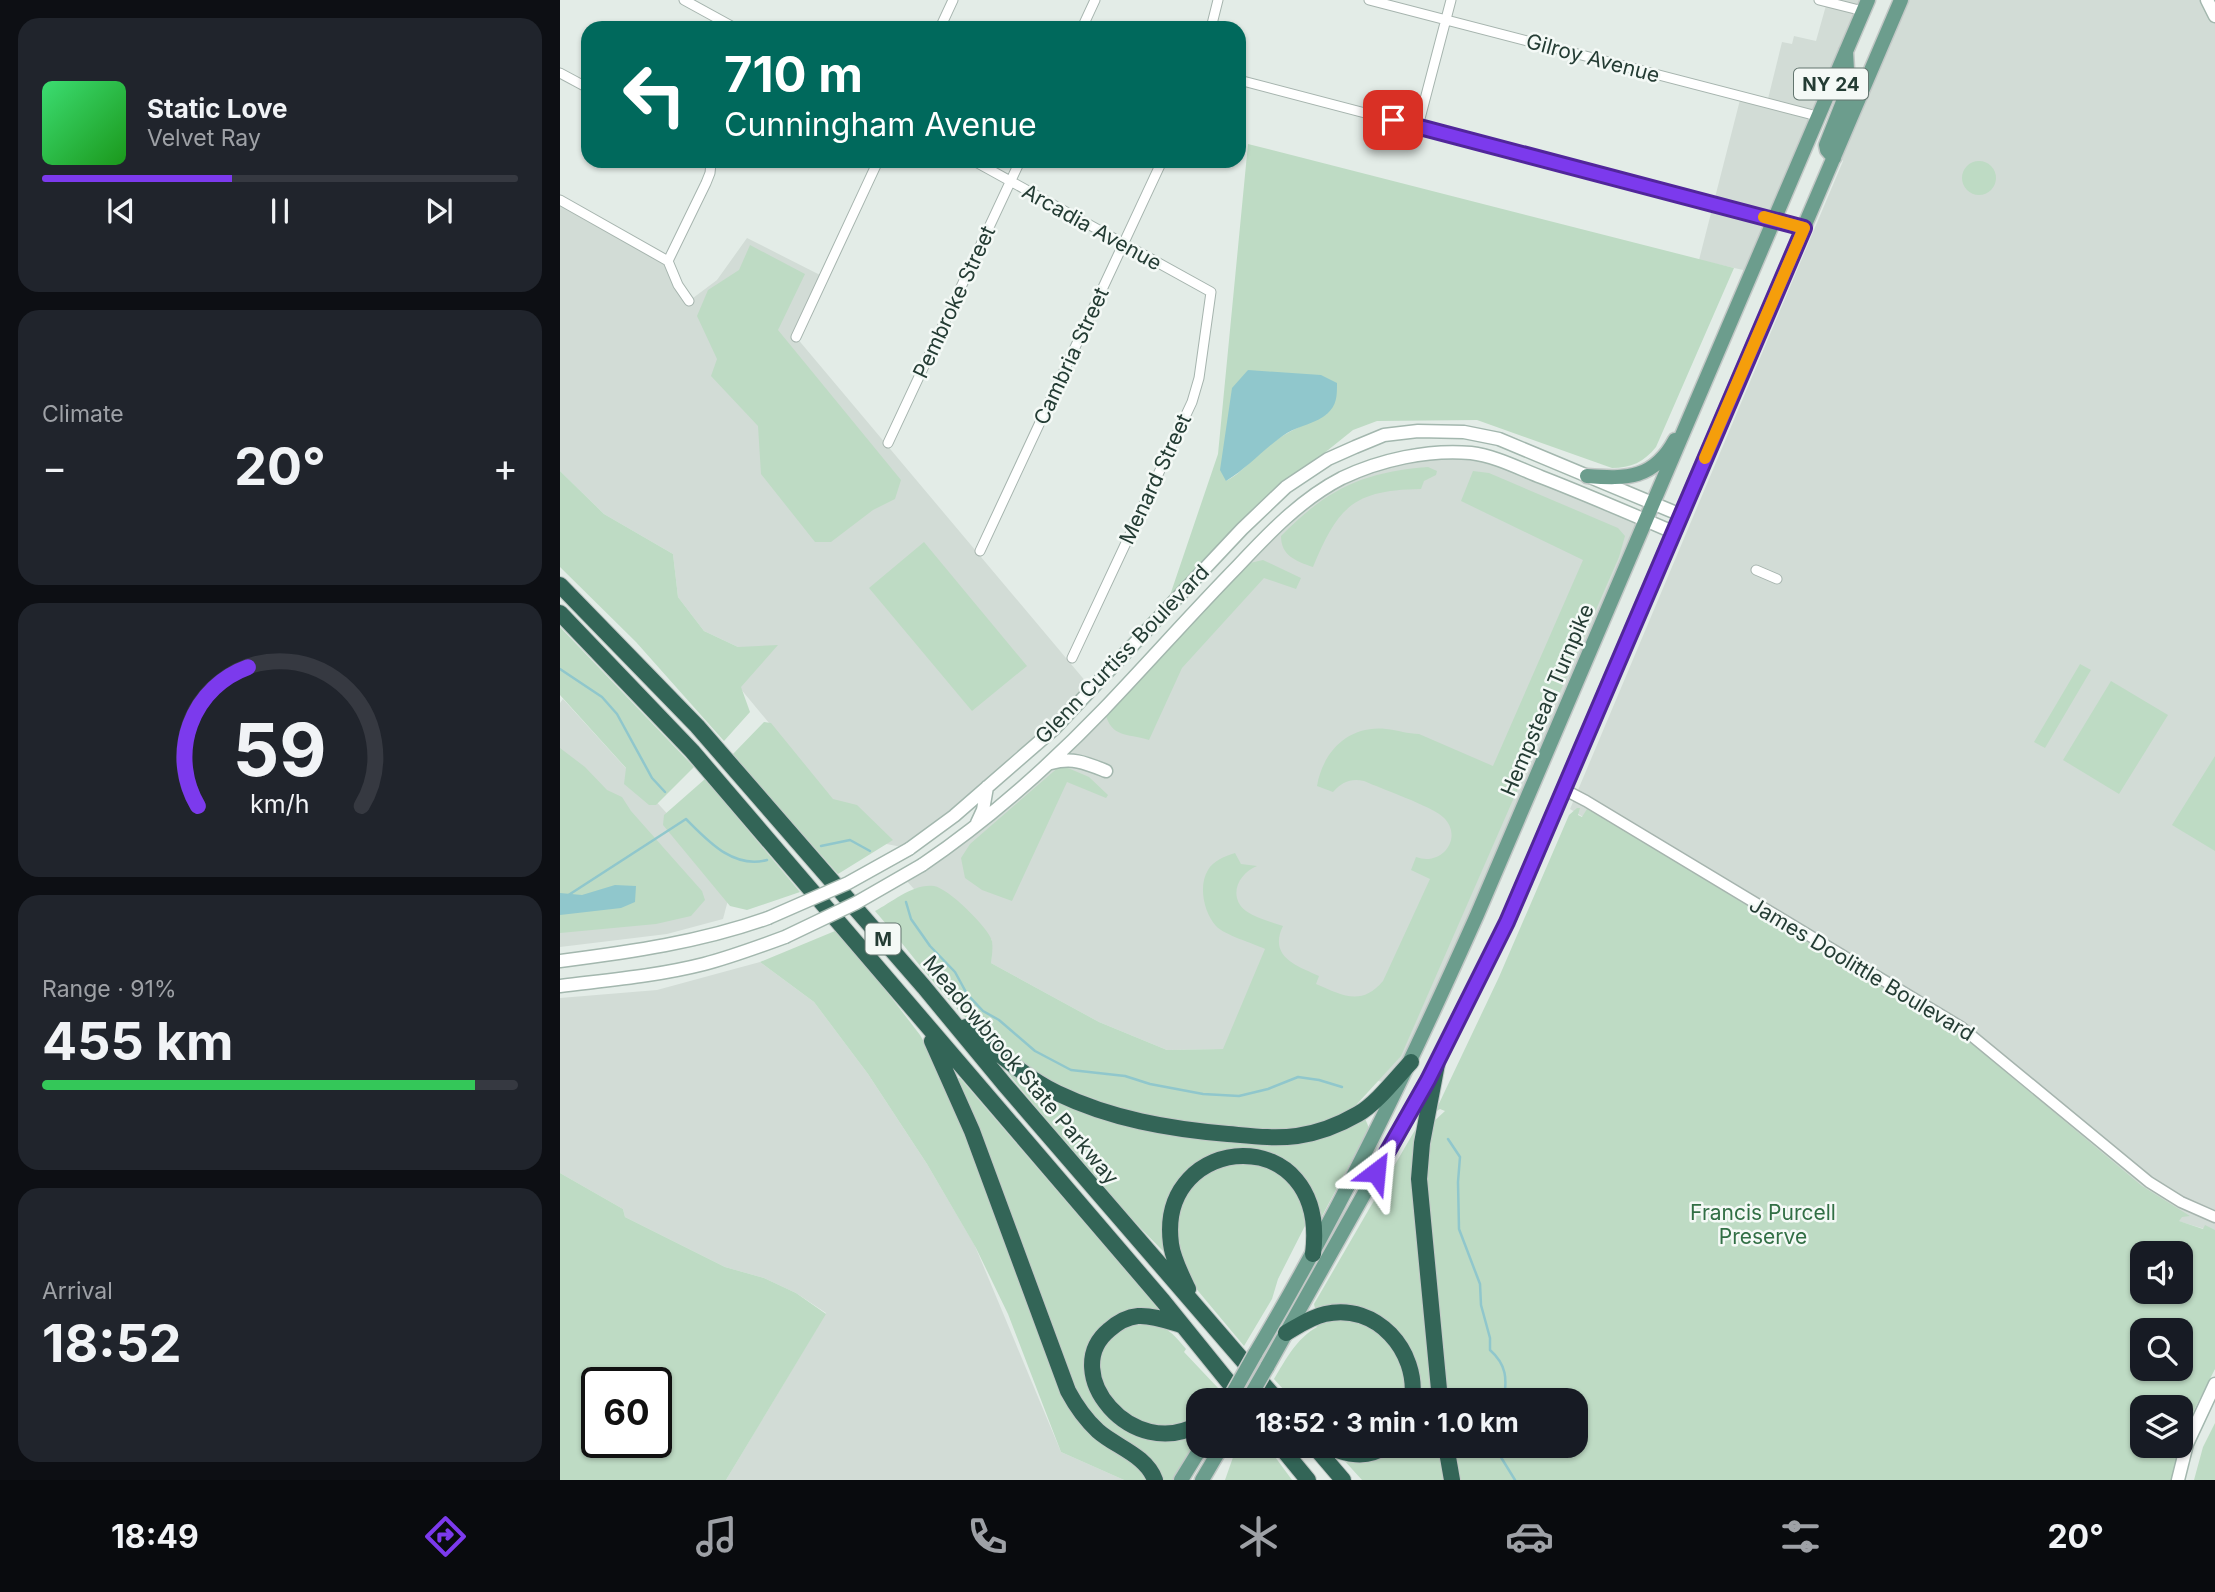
<!DOCTYPE html>
<meta charset="utf-8">
<style>
body{margin:0;font-family:Inter,sans-serif;background:#20242c;color:#f1f3f6;height:100vh;display:flex;flex-direction:column;font-size:26px;white-space:nowrap}
*{box-sizing:border-box;margin:0}
p{font-size:23px;color:#9ea1a6}
.icon{flex:none;width:38px;height:38px;fill:none;stroke:currentColor;stroke-width:2;stroke-linecap:round;stroke-linejoin:round}
.map{position:relative;flex:1;overflow:hidden}
.sheet{display:flex;flex-direction:column;gap:18px;padding:18px;background:#0d0f14;width:560px}
.sheet>*{flex:none}
.hud{position:absolute;left:21px;top:21px;width:665px;height:147px;border-radius:21px;box-shadow:0 2px 5px #0004;background:#00695c;color:#fff;overflow:hidden}
.tools{position:absolute;left:1570px;top:1241px;display:grid;gap:14px}
.tools a{display:grid;place-items:center;width:63px;height:63px;border-radius:14px;background:#171b24;box-shadow:0 2px 5px #0004;font-size:35px}
.speed{position:absolute;left:21px;top:1367px;display:flex;gap:14px;font-size:35px;font-weight:700;text-align:center}
.speed>*{display:grid;place-content:center;width:91px;height:91px;border-radius:50%;background:#171b24;box-shadow:0 2px 5px #0004;line-height:1}
.speed .limit{border:4px solid #111;border-radius:10px;background:#fff;color:#111}
.pin{position:absolute;display:grid;place-items:center;width:60px;height:60px;color:#fff;margin:-30px;border-radius:14px;box-shadow:0 4px 10px #0006}
.me{position:absolute;width:77px;margin:-38px;rotate:29deg;stroke-linejoin:round;filter:drop-shadow(0 0 5px #0008)}
.turn{display:flex;align-items:center;gap:24px;height:147px;padding:0 28px;font-size:32px}
.turn .icon{width:91px;height:91px;stroke-width:2.5}
.turn b{display:block;font-size:49px;line-height:60px}
.big{font-size:52px;font-weight:700;line-height:1.1}
.sheet .tile{flex:1;display:flex;flex-direction:column;justify-content:center;gap:10px;min-width:0;padding:0 24px;border-radius:21px;background:#20242c}
.sheet .dial{align-items:center;gap:0}
.dial svg{height:182px;overflow:visible;fill:none;stroke:#363941;stroke-width:7;stroke-linecap:round;text-anchor:middle}
.dial text{fill:#f1f3f6;stroke:none}
.song{display:flex;align-items:center;gap:21px}
.cover{width:84px;height:84px;border-radius:10px;background:linear-gradient(135deg,hsl(140 70% 55%),hsl(120 70% 35%))}
.played{height:7px;border-radius:4px;background:linear-gradient(90deg,#7c3aed 40%,#363941 40%)}
.keys{display:flex;justify-content:space-around;direction:ltr}
.heat{display:flex;justify-content:space-between;align-items:center;font-size:38px;direction:ltr}
.charge{height:10px;border-radius:5px;background:linear-gradient(90deg,#34c759 91%,#363941 0)}
.trip{position:absolute;left:626px;top:1388px;width:402px;height:70px;border-radius:21px;background:#171b24;box-shadow:0 2px 5px #0004;font-weight:700;line-height:70px;text-align:center}
.dock{display:flex;height:112px;justify-content:space-around;align-items:center;background:#090b0e;color:#9ea1a6}
.dock .icon{width:49px;height:49px}
.dock .selected{color:#7c3aed}
.dock b{font-size:32px;color:#f1f3f6}
main{display:flex;flex:1;min-height:0}
.map>svg:first-child{display:block}
.built{fill:#d2dcd6}
.green{fill:#bedbc4;fill-rule:evenodd}
.water{fill:#90c7cc}
.lines{fill:none;stroke-linecap:round;stroke-linejoin:round}
.stream{stroke:#90c7cc;stroke-width:2.5}
.minor-casing{stroke:#a6b4ae;stroke-width:11}
.tertiary-casing{stroke:#a6b4ae;stroke-width:13}
.secondary-casing{stroke:#a3b7ae;stroke-width:15}
.primary-casing{stroke:#c2c8c6;stroke-width:17}
.motorway-casing{stroke:#c2c8c6;stroke-width:18}
.minor{stroke:#fff;stroke-width:9}
.tertiary{stroke:#fff;stroke-width:10}
.secondary{stroke:#fff;stroke-width:12}
.primary{stroke:#6c9d8d;stroke-width:14}
.motorway{stroke:#336557;stroke-width:16}
.secondary-bridge-casing{stroke:#a3b7ae;stroke-width:15;stroke-linecap:butt}
.primary-bridge-casing{stroke:#c2c8c6;stroke-width:17;stroke-linecap:butt}
.secondary-bridge{stroke:#fff;stroke-width:12}
.primary-bridge{stroke:#6c9d8d;stroke-width:14}
.route-casing{stroke:#51269a;stroke-width:18}
.route{stroke:#7c3aed;stroke-width:12}
.slow{stroke:#f59e0b;stroke-width:12}
.labels{text-anchor:middle;dominant-baseline:central;stroke-width:5;stroke-linejoin:round;paint-order:stroke}
.shield{fill:#f4f9f6;stroke:#62756e;stroke-width:2}
.shield-label{font-size:19px;font-weight:bold;fill:#243c34}
.street-label{font-size:21px;fill:#243c34;stroke:#f4f9f6}
.park-label{font-size:21px;fill:#326f45;stroke:#f4f9f6}
</style>
<main>
<section class="sheet">
<div class="tile">
<div class="song"><i class="cover"></i><div><b>Static Love</b><p>Velvet Ray</p></div></div>
<div class="played"></div>
<div class="keys"><svg class="icon" aria-label="previous" viewBox="0 0 24 24"><path d="M18 5L8 12l10 7zM5 5v14"/></svg><svg class="icon" aria-label="pause" viewBox="0 0 24 24"><path d="M8 5v14M16 5v14"/></svg><svg class="icon" aria-label="next" viewBox="0 0 24 24"><path d="M6 5l10 7-10 7zM19 5v14"/></svg></div>
</div>
<div class="tile"><p>Climate</p>
<div class="heat"><a>−</a><b class="big">20°</b><a>+</a></div>
</div>
<div class="tile dial"><svg viewBox="0 0 100 80">
<path d="M14 69A42 42 0 1 1 86 69"/>
<path d="M14 69A42 42 0 0 1 36 8" stroke="#7c3aed"/>
<text x="50" y="56" font-size="32" font-weight="700">59</text>
<text x="50" y="72" font-size="11">km/h</text>
</svg></div>
<div class="tile"><p>Range · 91%</p><b class="big">455 km</b><div class="charge"></div></div>
<div class="tile"><p>Arrival</p><b class="big">18:52</b></div>
</section>
<div class="map">
<svg width="1655" height="1480" viewBox="0 0 1655 1480">
<rect width="100%" height="100%" fill="#e3ece7"/>
<!-- built -->
<path class="built" d="M1270,0h38l-116,272 -53,-12 42,-164 26,7 15,-61 10,2 2,-8 22,5 11,-39z
M1344,0h300l11,23v1209l-44,-13 -199,-167 -402,-243 273,-648 -6,-6z
M0,200l108,61 21,40 28,-21 30,-42 77,39 -28,60 296,352 -185,159 -41,-8 -131,-158 3,-35 -34,-16 -26,-34 -5,-43 -69,-40 -44,-43z
M905,455l25,4 159,65 -235,523 -26,36 -164,-34 -57,1 -68,-28 -108,-59 1,-23 -59,-54 -19,3 -10,-11 127,-98 267,-271 42,-28 66,-22z
M3,699l169,186 -9,34 -56,15 -107,13v-244z
M200,962l54,40 54,72 59,90 48,82 86,206 63,28h-398l100,-167 -30,-20 -32,-15 -39,-11 -100,-50 -2,-8 -63,-36v-175l97,-8z"/>
<!-- green -->
<path class="green" d="M688,144l486,124 -78,179c-12,15 -25,21 -44,21l-135,-48 -100,1 -24,9 -61,49 -127,131 53,-156zM688,370l79,44c-22,10 -45,20 -63,35 -14,11 -22,24 -38,32z
M1402 178a17 17 0 1 1 34 0a17 17 0 1 1-34 0Z
M190,245l55,29 -27,56 123,150 -6,19 -22,11 -42,32h-16l-54,-68 -3,-48 -47,-50 6,-17 -20,-43 11,-26 31,-20z
M868,467l9,4 -1,4 -12,6 -3,8c-68,1 -83,18 -108,78 -17,-6 -32,-11 -32,-31 46,-47 82,-64 147,-69z
M0,471l44,43 69,40 5,43 26,34 34,16 40,-2 -37,42 9,25 -26,29 -88,-99 -76,-75z
M913,471l16,2 129,55 7,8 -6,21 -218,499 -44,48 2,4 -21,13 -59,12 -107,-9 -79,-21 2,-4c-47,-14 -102,-54 -136,-88 -29,-31 -56,-68 -84,-100 17,-9 39,-28 59,-25 14,2 55,42 58,55 1,7 0,15 -1,22l108,59 68,28 56,-1 42,-100c-12,-6 -41,-14 -49,-23 -12,-13 -18,-40 -8,-56 5,-9 17,-14 27,-17l6,11 16,2c-18,7 -30,30 -11,45 10,7 25,11 37,15 -15,31 14,40 36,50l-3,8c26,11 45,23 67,-3l47,-102 -19,-9 5,-13c27,10 48,-21 27,-40 -12,-11 -61,-28 -79,-36 -13,-3 -22,1 -31,11l-16,-6c6,-35 32,-61 69,-57 12,1 22,5 33,5l74,32 90,-206 -122,-59z
M364,542l103,124 -55,45 -103,-123z
M703,560l38,18 -5,11 -32,-11 -82,90 -33,72c-23,-7 -37,-2 -44,-27l145,-150z
M0,627l134,140 -38,38h-7l-25,-21 2,-16 -66,-73z
M1520,664l11,6 -46,78 -11,-6z
M1551,681l57,34 -49,79 -56,-34z
M204,722l7,1 62,76 24,6 36,35 -55,34 -106,-119z
M0,748l25,19 22,23 15,7 9,14 71,80 3,9 -14,16 -35,8 -96,9z
M1655,756v95l-43,-26z
M501,765l28,12 19,18 -2,3 -39,-16 -55,119 -30,-11 -17,-12 -4,-20 9,-14z
M145,779l95,113 -53,18 -17,-4 -67,-81 1,-10z
M1017,808h3l-2,7 4,2 5,-8 7,3 374,228 174,146 48,30 -8,1 -3,4 24,8 2,-4 10,5v139l-27,53 -16,58h-715l-5,-34h125v-46h-131l-23,-218 8,-58 14,-13 -5,-2 -5,3 64,-135 70,-162zM1582,1253h38v39h-38zM1582,1330h38v38h-38zM1582,1407h38v39h-38z
M275,931l46,53 39,51 19,33 21,47 106,283 75,68 9,14h-26l-63,-28 -53,-138 -32,-66 -49,-84 -59,-90 -54,-72 -54,-40z
M450,1069l31,21 209,53 114,-27 5,12 -48,90c-6,-8 -6,-18 -10,-27 -6,-14 -21,-24 -33,-32v-4l-28,-4 -24,2 -58,53 -6,27 2,19c-56,-56 -107,-118 -156,-179z
M400,1078l202,235 -15,-1 -55,34 22,73 77,15 6,6 -24,40h-13l-51,-45 -33,-39 -121,-317z
M855,1130l2,2 -3,7 6,4 16,257h-16l-1,-26 -7,-22 -11,-17 -16,-14 -69,-8 -2,-9z
M693,1159c34,14 43,24 56,59l-31,61 -6,20 -28,47 -55,-66 -8,-15 -5,-48 9,-24 18,-19 22,-11z
M0,1173l63,36 2,8 100,50 39,11 32,15 30,21 -100,166h-166zM37,1382h59v60h-59z
M776,1317l40,9 27,30 5,44h-115l-19,-21c12,-20 22,-40 43,-52l-1,-4z
M576,1321c26,2 34,8 50,28l-2,3 34,36 -6,12h-13v13l-9,5 2,5 -18,6 -43,-8 -28,-31 -4,-22 3,-21 14,-17z
M1655,1423v57h-21l9,-33z
M677,1446h30l25,34h-67z
M837,1446h45l7,34h-87l-20,-22c25,7 34,2 55,-12z"/>
<!-- water -->
<path class="water" d="M688,370l73,5 16,8c0,13 0,22 -10,31 -10,9 -28,12 -40,19 -23,15 -38,34 -61,48l-6,-11 12,-82z
M55,885l21,1 -1,16 -14,6 -61,7v-22l22,2z"/>
<g class="lines">
<!-- stream -->
<path class="stream" d="M0,669l42,28 15,17 35,64 13,14
M261,846l29,-6 20,11
M7,896l119,-77c22,22 47,50 81,41
M346,902l5,17 19,27 25,26 12,22 16,17 16,9 36,31 36,19 54,6 25,8 53,10 36,2 29,-7 30,-12 21,3 23,7
M888,1139l12,18 -2,25 1,47 21,55 1,21 9,33v12c17,15 17,29 14,50
M934,1446l21,34"/>
<!-- minor casing -->
<g class="minor-casing">
<path id="minor" d="M124,0l51,28
M809,0l448,116
M1259,0l44,11
M380,28l13,-28
M522,28l13,-28
M651,28l7,-28
M0,73l28,15
M679,80l565,148
M858,126l33,-126
M414,161l237,131 -12,86 -7,24 -120,256
M0,200l108,61 10,24 11,16
M108,261l38,-78 4,-10 1,-10
M236,337l82,-176
M328,443l132,-282
M420,551l182,-390
M1196,570l21,9"/>
</g>
<!-- tertiary casing -->
<g class="tertiary-casing">
<path id="tertiary" d="M1003,789l23,12 375,226 188,155 32,20 34,15"/>
</g>
<!-- secondary casing -->
<g class="secondary-casing">
<path id="secondary" d="M1647,0l8,16
M491,763c22,-6 35,0 55,8
M417,823l6,-13 4,-23
M349,849l45,-33 100,-87 188,-200 44,-42 42,-28 27,-12 29,-12 34,-4 46,1 35,7 182,76
M362,865c65,-44 126,-98 181,-155 45,-47 88,-96 134,-143 31,-33 64,-68 105,-89 38,-18 86,-29 129,-25 24,3 47,15 70,24 44,17 88,36 132,55
M0,961c70,-9 141,-19 208,-43
M0,986c48,-6 97,-10 144,-22 27,-7 54,-17 81,-27
M1618,1480l9,-36 28,-60"/>
</g>
<!-- primary casing -->
<g class="primary-casing">
<path id="primary" d="M1274,158l-7,-8 -1,-5 22,-56 -2,-38
M1027,476c40,3 67,3 88,-36
M695,1354c84,-141 155,-289 222,-439l391,-915
M707,1367l161,-287 79,-158 394,-922
M621,1480l21,-34
M642,1480l20,-34"/>
</g>
<!-- motorway casing -->
<g class="motorway-casing">
<path id="motorway" d="M0,585l137,141 227,261 81,98 272,315
M0,613l132,138 471,550 80,99
M406,1027c30,24 57,49 91,66 54,26 112,36 171,41 23,2 46,5 69,2 21,-3 42,-11 61,-22 18,-10 38,-36 53,-52
M372,1041l40,90 96,260c8,15 17,28 30,40 18,16 48,24 57,49
M877,1064l-15,79 -3,36 21,221
M628,1289c-7,-15 -15,-30 -17,-45 -15,-113 159,-125 142,10
M621,1325c-13,-4 -29,-10 -43,-9 -11,1 -20,6 -29,14 -51,42 23,133 90,94
M726,1333c12,-7 25,-16 39,-19 51,-12 94,37 87,86
M720,1446l28,34
M754,1446l29,34
M766,1446c20,8 40,14 60,0
M886,1446l6,34"/>
</g>
<!-- minor -->
<use href="#minor" class="minor"/>
<!-- tertiary -->
<use href="#tertiary" class="tertiary"/>
<!-- secondary -->
<use href="#secondary" class="secondary"/>
<!-- primary -->
<use href="#primary" class="primary"/>
<!-- motorway -->
<use href="#motorway" class="motorway"/>
<!-- secondary-bridge casing -->
<g class="secondary-bridge-casing">
<path id="secondary-bridge" d="M208,918l80,-35 61,-34
M225,937l71,-34 66,-38"/>
</g>
<!-- primary-bridge casing -->
<g class="primary-bridge-casing">
<path id="primary-bridge" d="M669,1400l26,-46
M688,1400l19,-33"/>
</g>
<!-- secondary-bridge -->
<use href="#secondary-bridge" class="secondary-bridge"/>
<!-- primary-bridge -->
<use href="#primary-bridge" class="primary-bridge"/>
</g>
<g class="lines">
<!-- route casing -->
<g class="route-casing">
<path id="route" d="M816,1172l52,-92 79,-158 297,-694 -411,-108"/>
</g>
<!-- route -->
<use href="#route" class="route"/>
<!-- slow -->
<path class="slow" d="M1145,458l99,-230 -40,-11"/>
</g>
<g class="labels">
<!-- shield labels -->
<g class="shield">
<rect x="1234" y="68.5" width="74" height="31" rx="5"/>
<rect x="305.5" y="923.5" width="35" height="31" rx="5"/>
</g>
<g class="shield-label">
<text x="1271" y="84">NY 24</text>
<text x="323" y="939">M</text>
</g>
<!-- street labels -->
<g class="street-label">
<text transform="translate(1033 58) rotate(15)">Gilroy Avenue</text>
<text transform="translate(532 227) rotate(29)">Arcadia Avenue</text>
<text transform="translate(394 302) rotate(-65)">Pembroke Street</text>
<text transform="translate(511 356) rotate(-65)">Cambria Street</text>
<text transform="translate(595 479) rotate(-65)">Menard Street</text>
<text transform="translate(562 654) rotate(-46)">Glenn Curtiss Boulevard</text>
<text transform="translate(987 700) rotate(-67)">Hempstead Turnpike</text>
<text transform="translate(1302 969) rotate(31)">James Doolittle Boulevard</text>
<text transform="translate(461 1070) rotate(50)">Meadowbrook State Parkway</text>
</g>
<!-- park labels -->
<g class="park-label">
<text x="1203" y="1212">Francis Purcell<tspan x="1203" dy="24">Preserve</tspan></text>
</g>
</g>
</svg>
<div class="tools">
<a><svg class="icon" aria-label="sound" viewBox="0 0 24 24"><path d="M4 9h4l5-4v14l-5-4H4zM17 9q2 3 0 6"/></svg></a>
<a><svg class="icon" aria-label="search" viewBox="0 0 24 24"><circle cx="10" cy="10" r="6"/><path d="M15 15l6 6"/></svg></a>
<a><svg class="icon" aria-label="layers" viewBox="0 0 24 24"><path d="M12 4l9 5-9 5-9-5zM3 14l9 5 9-5"/></svg></a>
</div>
<div class="speed"><div class="limit">60</div></div>
<div class="pin" style="left:833px;top:120px;background:#d93025"><svg class="icon" aria-label="arrive" viewBox="0 0 24 24"><path d="M6 21V4h12l-3 4 3 4H6"/></svg></div>
<svg class="me" style="left:816px;top:1172px" viewBox="-20 -20 40 40"><path d="M0-17L14 15 0 8-14 15z" fill="#7c3aed" stroke="#fff" stroke-width="4"/></svg>
<div class="trip">18:52 · 3 min · 1.0 km</div>
<div class="hud">
<div class="turn"><svg class="icon" aria-label="left" viewBox="0 0 24 24"><path d="M17 20v-9H6M10 6l-5 5 5 5"/></svg><div><b>710 m</b>Cunningham Avenue</div></div>
</div>
</div>
</main>
<nav class="dock">
<b>18:49</b>
<svg class="icon selected" aria-label="directions" viewBox="0 0 24 24"><path d="M12 3l9 9-9 9-9-9zM9 14v-3h6M13 9l2 2-2 2"/></svg>
<svg class="icon" aria-label="music" viewBox="0 0 24 24"><path d="M9 18V5l10-2v13"/><circle cx="6" cy="18" r="3"/><circle cx="16" cy="16" r="3"/></svg>
<svg class="icon" aria-label="phone" viewBox="0 0 24 24"><path d="M5 4h4l2 5-3 2q2 4 5 5l2-3 5 2v4C11 20 4 13 5 4z"/></svg>
<svg class="icon" aria-label="climate" viewBox="0 0 24 24"><path d="M12 3v18M4 7l16 10M4 17L20 7"/></svg>
<svg class="icon" aria-label="car" viewBox="0 0 24 24"><path d="M5 17H2v-5l4-1 3-4h7l3 4 3 1v5h-3M9 17h6M6 11h13"/><circle cx="7" cy="17" r="2"/><circle cx="17" cy="17" r="2"/></svg>
<svg class="icon" aria-label="filters" viewBox="0 0 24 24"><path d="M4 7h16M4 17h16"/><circle cx="9" cy="7" r="2"/><circle cx="15" cy="17" r="2"/></svg>
<b>20°</b>
</nav>
